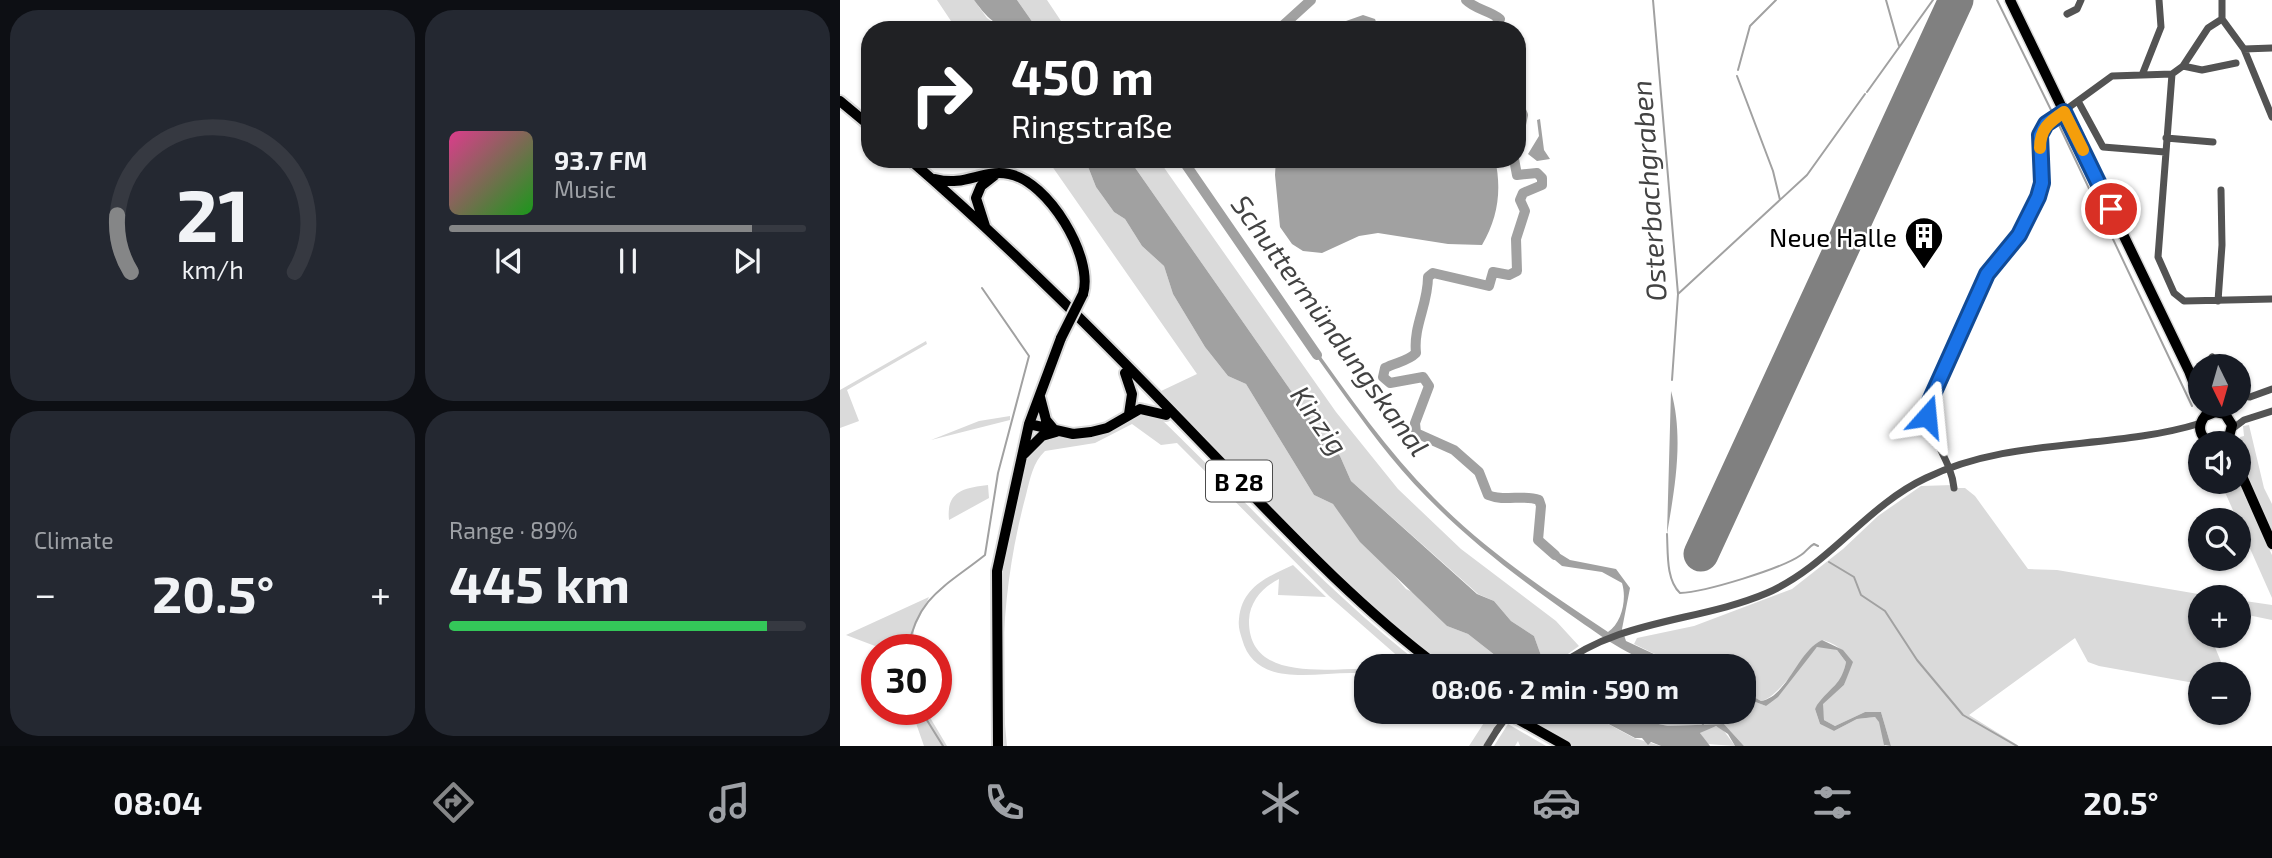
<!DOCTYPE html>
<meta charset="utf-8">
<style>
body{margin:0;font-family:"Exo 2",sans-serif;background:#242831;color:#f1f3f6;height:100vh;display:flex;flex-direction:column;font-size:26px;white-space:nowrap}
*{box-sizing:border-box;margin:0}
p{font-size:23px;color:#9ea1a6}
.icon{flex:none;width:38px;height:38px;fill:none;stroke:currentColor;stroke-width:2;stroke-linecap:round;stroke-linejoin:round}
.map{position:relative;flex:1;overflow:hidden}
.details{display:flex;flex-direction:column;gap:10px;padding:10px;background:#0d0f14;width:840px}
.details>*{flex:none}
.top-card{position:absolute;left:21px;top:21px;width:665px;height:147px;border-radius:28px;box-shadow:0 2px 5px #0004;background:#202124;color:#fff;overflow:hidden}
.needle{width:46px;rotate:175deg}
.fabs{position:absolute;left:1348px;top:354px;display:grid;gap:14px}
.fabs a{display:grid;place-items:center;width:63px;height:63px;border-radius:50%;background:#171b24;box-shadow:0 2px 5px #0004;font-size:35px}
.speed{position:absolute;left:21px;top:634px;display:flex;gap:14px;font-size:35px;font-weight:700;text-align:center}
.speed>*{display:grid;place-content:center;width:91px;height:91px;border-radius:50%;background:#171b24;box-shadow:0 2px 5px #0004;line-height:1}
.speed .limit{border:10px solid #d22;background:#fff;color:#111}
.pin{position:absolute;display:grid;place-items:center;width:60px;height:60px;color:#fff;margin:-30px;border:4px solid #fff;border-radius:50%;box-shadow:0 2px 7px #0007}
.me{position:absolute;width:77px;margin:-38px;rotate:18deg;stroke-linejoin:round;filter:drop-shadow(0 0 5px #0008)}
.turn{display:flex;align-items:center;gap:24px;height:147px;padding:0 35px;font-size:32px}
.turn .icon{width:91px;height:91px;stroke-width:2.5}
.turn b{display:block;font-size:49px;line-height:60px}
.big{font-size:52px;font-weight:700;line-height:1.1}
.details .card{flex:1;display:flex;flex-direction:column;justify-content:center;gap:10px;min-width:0;padding:0 24px;border-radius:28px;background:#242831}
.details .dial{align-items:center;gap:0}
.dial svg{height:182px;overflow:visible;fill:none;stroke:#363941;stroke-width:7;stroke-linecap:round;text-anchor:middle}
.dial text{fill:#f1f3f6;stroke:none}
.song{display:flex;align-items:center;gap:21px}
.cover{width:84px;height:84px;border-radius:10px;background:linear-gradient(135deg,hsl(330 70% 55%),hsl(120 70% 35%))}
.played{height:7px;border-radius:4px;background:linear-gradient(90deg,#858687 85%,#363941 85%)}
.keys{display:flex;justify-content:space-around;direction:ltr}
.heat{display:flex;justify-content:space-between;align-items:center;font-size:38px;direction:ltr}
.charge{height:10px;border-radius:5px;background:linear-gradient(90deg,#34c759 89%,#363941 0)}
.details .tiles{flex:1;display:grid;gap:10px;grid-template-columns:repeat(2,1fr)}
.trip{position:absolute;left:514px;top:654px;width:402px;height:70px;border-radius:28px;background:#171b24;box-shadow:0 2px 5px #0004;font-weight:700;line-height:70px;text-align:center}
.menu{display:flex;height:112px;justify-content:space-around;align-items:center;background:#090b0e;color:#9ea1a6}
.menu .icon{width:49px;height:49px}
.menu .current{color:#858687}
.menu b{font-size:32px;color:#f1f3f6}
main{display:flex;flex:1;min-height:0}
.map>svg:first-child{display:block}
.green{fill:#dadada}
.water{fill:#a1a1a1}
.lines{fill:none;stroke-linecap:round;stroke-linejoin:round}
.stream{stroke:#a1a1a1;stroke-width:2}
.river{stroke:#a1a1a1;stroke-width:10}
.runway{stroke:#808080;stroke-width:35}
.major-casing{stroke:#dbdbdb;stroke-width:13}
.highway-casing{stroke:#dbdbdb;stroke-width:14}
.minor{stroke:#535353;stroke-width:7}
.major{stroke:#000;stroke-width:10}
.highway{stroke:#000;stroke-width:10}
.highway-bridge-casing{stroke:#dbdbdb;stroke-width:14;stroke-linecap:butt}
.minor-bridge{stroke:#535353;stroke-width:7}
.highway-bridge{stroke:#000;stroke-width:10}
.route-casing{stroke:#114b97;stroke-width:18}
.route{stroke:#1a73e8;stroke-width:12}
.slow{stroke:#f59e0b;stroke-width:12}
.labels{text-anchor:middle;dominant-baseline:central;stroke-width:5;stroke-linejoin:round;paint-order:stroke}
.shield{fill:#fff;stroke:#4c4c4c;stroke-width:2}
.shield-label{font-size:24px;font-weight:bold;fill:#000}
.poi-label{font-size:26px;fill:#000;stroke:#fff;text-anchor:end}
.water-label{font-size:28px;font-style:italic;fill:#424242;stroke:#fff}
</style>
<main>
<section class="details">
<div class="tiles">
<div class="card dial"><svg viewBox="0 0 100 80">
<path d="M14 69A42 42 0 1 1 86 69"/>
<path d="M14 69A42 42 0 0 1 8 44" stroke="#858687"/>
<text x="50" y="56" font-size="32" font-weight="700">21</text>
<text x="50" y="72" font-size="11">km/h</text>
</svg></div>
<div class="card">
<div class="song"><i class="cover"></i><div><b>93.7 FM</b><p>Music</p></div></div>
<div class="played"></div>
<div class="keys"><svg class="icon" aria-label="previous" viewBox="0 0 24 24"><path d="M18 5L8 12l10 7zM5 5v14"/></svg><svg class="icon" aria-label="pause" viewBox="0 0 24 24"><path d="M8 5v14M16 5v14"/></svg><svg class="icon" aria-label="next" viewBox="0 0 24 24"><path d="M6 5l10 7-10 7zM19 5v14"/></svg></div>
</div>
<div class="card"><p>Climate</p>
<div class="heat"><a>−</a><b class="big">20.5°</b><a>+</a></div>
</div>
<div class="card"><p>Range · 89%</p><b class="big">445 km</b><div class="charge"></div></div>
</div>
</section>
<div class="map">
<svg width="1432" height="746" viewBox="0 0 1432 746">
<rect width="100%" height="100%" fill="#fff"/>
<!-- green -->
<path class="green" d="M97,0h37l13,18 17,12h-47z
M177,0h30l20,30h-29z
M207,159h38l11,28 18,25 11,7 17,27 22,20 9,28 32,53 23,29 18,8 68,111 19,9 73,85 11,5 30,32 21,8 42,33h-65l-39,-30 -93,-85 -154,-160 38,-18z
M289,159h29l178,253 62,77 63,60 95,72 23,25 -28,20 -8,-5 -9,-25 -23,-15 -17,-20 -16,-7 -127,-113 -11,-25 -23,-28z
M86,341l1,3 -80,46 12,31 -19,7v-38z
M300,413l17,2c88,85 170,177 267,252h-14l-81,-71 -152,-153 -16,2 -29,-21 -37,19 -50,8c-12,11 -15,28 -19,44 -22,81 -28,167 -19,251h-6l1,-174 27,-117 11,-14 16,-5 18,1z
M170,416v4l-79,20 48,-19z
M1409,425l15,63 8,16v30c-10,-22 -38,-75 -32,-97l4,-1 -1,-10z
M1380,481h17l35,74v43z
M148,485l1,13 -40,22c-3,-29 15,-32 39,-35z
M1113,485l1,3h11l10,8 53,73 29,1 159,27h-16v38h10l16,39h-26v10l-101,-18 -11,-4 -13,-24 -106,77 50,31h-128l-10,-34h-16l-30,14 -11,-6 -2,-16 22,-19 6,-20c-6,-14 -12,-21 -28,-25 -17,14 -43,58 -61,61l-16,-9v-25h-63l-48,-23 3,-6 57,-12 98,-37 51,-40 35,-33 43,-30z
M453,565l33,32 -48,-2 1,-16c-16,8 -29,22 -30,41 -1,62 77,48 118,49v5c-41,-6 -110,20 -125,-35 -2,-7 -4,-12 -3,-20 3,-32 28,-42 54,-54z
M89,597l-15,32 -1,20h-30l-37,-14z
M1398,600l34,5v15l-34,-7z
M982,645l15,5 9,12 -5,20 -26,27 5,15 14,7 23,-12 18,-2 5,5 5,24h-141l-20,-22 -56,2 -19,-4 -19,-10h42l12,10 7,-2 1,-8h53v-14l21,8 51,-59z
M71,709h14l22,37h-23z
M672,712h74l48,26 27,8h-88z
M647,718l10,6 -14,22h-14z
M668,724l38,22h-26l-2,-5 -3,5h-21z
M873,726l8,1 14,19 -28,-2 -7,-11z"/>
<!-- water -->
<path class="water" d="M134,0h43l21,30c-34,0 -43,-1 -64,-30z
M523,15l12,4 4,11h-44l11,-9z
M700,119l4,31 6,9 -13,2 -9,-7 11,-18 -2,-16z
M245,159h44l188,269 23,28 11,25 126,113 17,7 17,20 23,15 9,25 9,6h-42l-42,-33 -21,-8 -87,-84 -27,-38 -19,-9 -68,-111 -18,-8 -23,-29 -32,-53 -9,-28 -22,-20 -17,-27 -11,-7 -18,-25z
M436,159h219c7,31 3,59 -13,86l-34,-1 -70,-11 -19,3 -37,17 -19,-2 -11,-7 -12,-17 -5,-52z
M471,343c39,54 76,108 123,155 52,53 112,93 174,134 14,-9 19,-33 14,-49l-20,-11 -40,-6 -19,-16 6,-3 21,13 46,9 14,19 -8,41 4,12 56,26c-40,0 -72,-25 -104,-47 -68,-47 -136,-100 -188,-164 -29,-36 -55,-74 -82,-111z
M831,391c13,46 4,96 -4,143z
M982,640l21,10 10,12 -9,23 -21,19 1,16 11,6 30,-14h16l10,34 -7,-1 -5,-23 -4,-5 -18,2 -23,12 -14,-7 -5,-15 2,-4c14,-19 24,-19 29,-43l-9,-12 -20,-3 -39,50 -12,9 -21,-8v-6l16,9c27,-5 36,-49 61,-61z
M746,712h44l19,10 19,4 56,-2 20,22h-9l-7,-12 -12,-8 -16,7 10,13h-49l-10,-4 -3,3 -6,-7h-7z"/>
<g class="lines">
<!-- stream -->
<path class="stream" d="M813,0l25,294 -6,86
M1046,0l13,46
M1157,0l55,112
M898,70l12,-44 26,-26
M897,76l36,95 7,29
M1027,92l66,-92
M1218,123l134,283
M838,294l129,-119 58,-81
M827,534c1,19 -1,46 13,59 25,-1 101,-24 121,-38 5,-3 7,-8 13,-11l4,2
M989,562l25,15 7,18 24,16 32,49 46,55 54,31
M68,649c9,-52 38,-63 77,-94l13,-82 31,-117 -47,-68
M80,709l23,37
M861,712l2,13"/>
<!-- river -->
<path class="river" d="M626,0c10,10 23,10 34,19l-8,11
M438,30l33,-30
M677,101l6,14 -6,29
M342,159l135,196
M674,159l3,16 20,-2 5,5v7l-19,8 -3,7 5,11 -9,28 1,32 -8,4 -16,-3 -4,14 -56,-13 -5,4c0,28 -15,49 -12,76 -9,9 -20,9 -31,15l-2,9 7,6 33,-6 6,9 -14,37 1,10 38,17 25,22 9,23c17,7 35,-1 51,5l2,6 -3,34 17,15"/>
<!-- runway -->
<path class="runway" d="M861,554l255,-554"/>
<!-- major casing -->
<g class="major-casing">
<path id="major" d="M1170,0l179,371 11,29
M1370,443c-11,-7 -13,-17 -5,-27l10,-4 10,2 7,11 -3,12 -6,6
M1398,467l34,77"/>
</g>
<!-- highway casing -->
<g class="highway-casing">
<path id="highway" d="M0,101l30,25
M69,159c103,89 200,187 294,285 76,78 149,158 236,223
M95,179c31,8 46,-10 74,-5 39,7 85,83 74,120
M145,226l-9,-28 5,-12 14,-11
M285,373l7,21 -3,20
M200,397l6,23 10,12
M189,424l44,10 18,-2 16,-4 33,-19 26,6
M184,454l18,-18 14,-4
M665,712l61,34
M158,746l-1,-175 32,-147 32,-86"/>
</g>
<!-- minor -->
<path class="minor" d="M1382,0v19l22,30 28,68
M1227,14l10,-5 4,-9
M1404,49l28,-1
M1343,66l19,4 34,-7
M1332,74l-14,183 16,36 10,8 88,-2
M1302,75l19,-48 -2,-27
M1238,101l25,46 62,5
M1326,138l47,4
M1378,301l4,-56 -1,-55
M1372,357l5,9
M1398,396l12,1 22,-8
M1392,429l12,-9 28,-9
M1114,488c-3,-32 -30,-53 -25,-85l58,-129 32,-39 19,-38 4,-14 -2,-48 6,-11 66,-48 60,-2 11,-8 25,-38 14,-9
M718,667c60,-48 141,-45 209,-74 62,-27 99,-87 159,-115 86,-42 185,-27 275,-55
M647,746l10,-16"/>
<!-- major -->
<use href="#major" class="major"/>
<!-- highway -->
<use href="#highway" class="highway"/>
<!-- highway-bridge casing -->
<g class="highway-bridge-casing">
<path id="highway-bridge" d="M221,338l22,-44"/>
</g>
<!-- minor-bridge -->
<path class="minor-bridge" d="M657,730l13,-18"/>
<!-- highway-bridge -->
<use href="#highway-bridge" class="highway-bridge"/>
</g>
<g class="lines">
<!-- route casing -->
<g class="route-casing">
<path id="route" d="M1087,416l2,-13 58,-129 32,-39 19,-38 4,-14 -2,-48 6,-11 18,-12 47,97"/>
</g>
<!-- route -->
<use href="#route" class="route"/>
<!-- slow -->
<path class="slow" d="M1200,148c0,-19 9,-26 24,-36l19,38"/>
</g>
<!-- icons -->
<defs>
<g id="building-pin" transform="scale(2.0125)"><path d="M0 17L-7.5 6A9.5 9.5 0 1 1 7.5 6Z" fill="#000" stroke="#fff"/><path d="M-4-6H4V6H1V3H-1V6H-4ZM-2.5-4.3h1.7v1.8h-1.7ZM.8-4.3h1.7v1.8H.8ZM-2.5-1h1.7V.8h-1.7ZM.8-1h1.7V.8H.8Z" fill="#fff"/></g>
</defs>
<g fill-rule="evenodd">
<use href="#building-pin" x="1084" y="236"/>
</g>
<g class="labels">
<!-- shield labels -->
<rect class="shield" x="366" y="460.5" width="66" height="41" rx="5"/>
<g class="shield-label">
<text x="399" y="481">B 28</text>
</g>
<!-- poi labels -->
<g class="poi-label">
<text x="1057" y="236">Neue Halle</text>
</g>
<!-- water labels -->
<g class="water-label">
<text transform="translate(808 191) rotate(-94)">Osterbachgraben</text>
<text transform="translate(491 325) rotate(54)">Schuttermündungskanal</text>
<text transform="translate(480 420) rotate(55)">Kinzig</text>
</g>
</g>
</svg>
<div class="fabs">
<a><svg class="needle" viewBox="-14 -14 28 28"><path d="M0-13l5 13h-10z" fill="#e53935"/><path d="M0 13l5-13h-10z" fill="#9ea1a6"/></svg></a>
<a><svg class="icon" aria-label="sound" viewBox="0 0 24 24"><path d="M4 9h4l5-4v14l-5-4H4zM17 9q2 3 0 6"/></svg></a>
<a><svg class="icon" aria-label="search" viewBox="0 0 24 24"><circle cx="10" cy="10" r="6"/><path d="M15 15l6 6"/></svg></a>
<a>+</a>
<a>−</a>
</div>
<div class="speed"><div class="limit">30</div></div>
<div class="pin" style="left:1271px;top:209px;background:#d93025"><svg class="icon" aria-label="arrive" viewBox="0 0 24 24"><path d="M6 21V4h12l-3 4 3 4H6"/></svg></div>
<svg class="me" style="left:1087px;top:416px" viewBox="-20 -20 40 40"><path d="M0-17L14 15 0 8-14 15z" fill="#1a73e8" stroke="#fff" stroke-width="4"/></svg>
<div class="trip">08:06 · 2 min · 590 m</div>
<div class="top-card">
<div class="turn"><svg class="icon" aria-label="right" viewBox="0 0 24 24"><path d="M7 20v-9h11M14 6l5 5-5 5"/></svg><div><b>450 m</b>Ringstraße</div></div>
</div>
</div>
</main>
<nav class="menu">
<b>08:04</b>
<svg class="icon current" aria-label="directions" viewBox="0 0 24 24"><path d="M12 3l9 9-9 9-9-9zM9 14v-3h6M13 9l2 2-2 2"/></svg>
<svg class="icon" aria-label="music" viewBox="0 0 24 24"><path d="M9 18V5l10-2v13"/><circle cx="6" cy="18" r="3"/><circle cx="16" cy="16" r="3"/></svg>
<svg class="icon" aria-label="phone" viewBox="0 0 24 24"><path d="M5 4h4l2 5-3 2q2 4 5 5l2-3 5 2v4C11 20 4 13 5 4z"/></svg>
<svg class="icon" aria-label="climate" viewBox="0 0 24 24"><path d="M12 3v18M4 7l16 10M4 17L20 7"/></svg>
<svg class="icon" aria-label="car" viewBox="0 0 24 24"><path d="M5 17H2v-5l4-1 3-4h7l3 4 3 1v5h-3M9 17h6M6 11h13"/><circle cx="7" cy="17" r="2"/><circle cx="17" cy="17" r="2"/></svg>
<svg class="icon" aria-label="filters" viewBox="0 0 24 24"><path d="M4 7h16M4 17h16"/><circle cx="9" cy="7" r="2"/><circle cx="15" cy="17" r="2"/></svg>
<b>20.5°</b>
</nav>
